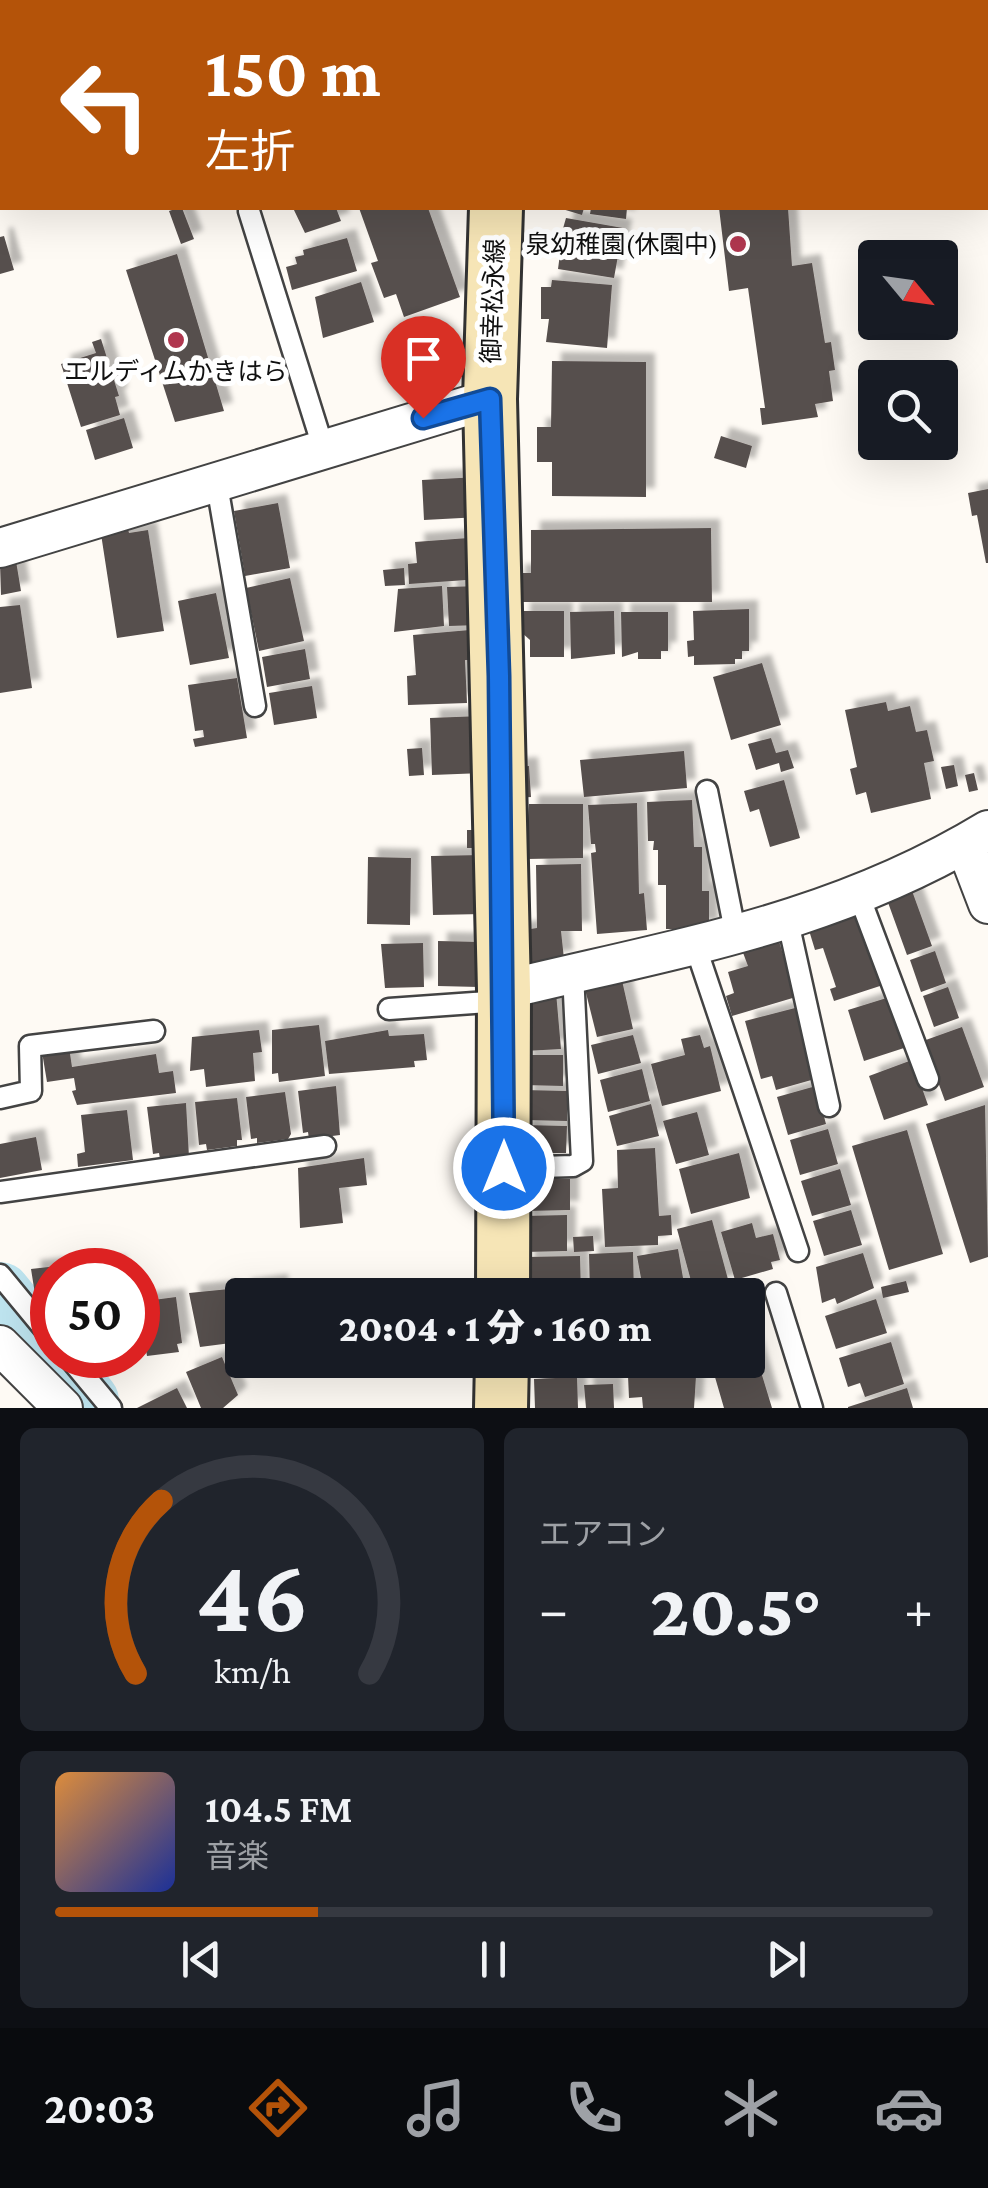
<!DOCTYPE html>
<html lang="ja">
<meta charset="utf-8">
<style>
body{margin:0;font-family:"Crimson Pro","Noto Sans JP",serif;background:#20242c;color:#f1f3f6;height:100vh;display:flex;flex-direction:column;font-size:38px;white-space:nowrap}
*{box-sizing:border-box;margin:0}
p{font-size:32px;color:#9ea1a6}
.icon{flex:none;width:55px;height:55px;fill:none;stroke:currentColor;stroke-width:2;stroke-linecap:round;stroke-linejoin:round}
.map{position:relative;height:1408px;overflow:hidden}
.details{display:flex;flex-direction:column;gap:20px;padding:20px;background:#0d0f14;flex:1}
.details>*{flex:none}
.banner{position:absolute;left:0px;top:0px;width:990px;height:210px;box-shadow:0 10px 40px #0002;background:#b45309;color:#fff;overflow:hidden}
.needle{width:65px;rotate:119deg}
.buttons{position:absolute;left:858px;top:240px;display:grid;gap:20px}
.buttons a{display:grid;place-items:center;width:100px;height:100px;border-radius:10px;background:#171b24;box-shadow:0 10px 40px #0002;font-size:50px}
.speed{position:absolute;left:30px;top:1248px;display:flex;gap:20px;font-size:50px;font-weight:700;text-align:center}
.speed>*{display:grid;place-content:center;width:130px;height:130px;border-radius:50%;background:#171b24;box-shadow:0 10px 40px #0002;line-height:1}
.speed .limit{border:15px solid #d22;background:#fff;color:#111}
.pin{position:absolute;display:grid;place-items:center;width:85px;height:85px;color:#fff;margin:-102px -42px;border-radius:50% 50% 50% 0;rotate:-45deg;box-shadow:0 0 10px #0007}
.pin .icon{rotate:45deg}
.me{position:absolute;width:110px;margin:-55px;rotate:0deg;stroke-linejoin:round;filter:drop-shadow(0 0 8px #0008)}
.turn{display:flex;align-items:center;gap:35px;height:210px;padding:0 40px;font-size:45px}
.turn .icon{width:130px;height:130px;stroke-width:2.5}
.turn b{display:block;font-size:70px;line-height:85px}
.big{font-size:75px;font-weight:800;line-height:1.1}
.details .card{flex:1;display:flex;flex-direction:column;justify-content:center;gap:15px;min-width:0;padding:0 35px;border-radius:15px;background:#20242c}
.details .dial{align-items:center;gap:0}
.dial svg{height:260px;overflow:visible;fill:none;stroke:#363941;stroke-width:7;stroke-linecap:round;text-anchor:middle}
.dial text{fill:#f1f3f6;stroke:none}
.song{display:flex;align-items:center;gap:30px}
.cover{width:120px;height:120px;border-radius:15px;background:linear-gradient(135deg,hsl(30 70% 55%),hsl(230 70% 35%))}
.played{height:10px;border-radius:5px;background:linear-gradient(90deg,#b45309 30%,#363941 30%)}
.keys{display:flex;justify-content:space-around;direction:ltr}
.heat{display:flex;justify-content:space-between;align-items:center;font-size:55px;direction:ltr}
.details .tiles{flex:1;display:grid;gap:20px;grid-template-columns:1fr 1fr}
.card:last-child{grid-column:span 2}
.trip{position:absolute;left:225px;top:1278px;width:540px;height:100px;border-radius:10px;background:#171b24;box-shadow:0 10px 40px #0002;font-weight:800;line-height:100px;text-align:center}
.tabs{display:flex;height:160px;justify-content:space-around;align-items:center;background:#090b0e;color:#9ea1a6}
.tabs .icon{width:70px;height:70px}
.tabs .selected{color:#b45309}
.tabs b{font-size:45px;color:#f1f3f6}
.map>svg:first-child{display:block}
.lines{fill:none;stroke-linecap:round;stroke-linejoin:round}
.river{stroke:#bee4ef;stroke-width:62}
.building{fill:#574f4d;filter:url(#shadow)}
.service-casing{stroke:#434343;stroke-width:25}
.minor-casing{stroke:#434343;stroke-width:42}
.secondary-casing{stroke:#323232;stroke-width:58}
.service{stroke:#fff;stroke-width:20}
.minor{stroke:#fff;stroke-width:38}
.secondary{stroke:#f6e5b6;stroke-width:52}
.route-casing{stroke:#114b97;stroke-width:25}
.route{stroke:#1a73e8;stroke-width:18}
.poi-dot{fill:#b0374f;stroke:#fff;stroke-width:4}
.labels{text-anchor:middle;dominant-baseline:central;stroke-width:10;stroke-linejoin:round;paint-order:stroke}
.poi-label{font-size:25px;fill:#101010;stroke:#fff;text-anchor:end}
.street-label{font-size:25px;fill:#101010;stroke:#fff}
</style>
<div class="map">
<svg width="988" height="1408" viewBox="0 0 988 1408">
<defs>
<filter id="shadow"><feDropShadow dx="9" dy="-9" stdDeviation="2.5" flood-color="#0004"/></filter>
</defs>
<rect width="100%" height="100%" fill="#fefaf4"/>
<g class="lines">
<!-- river -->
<path class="river" d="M988,138v1
M0,1293l88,108"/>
</g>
<!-- building -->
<path class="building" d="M178,208h4l12,31 -13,5 -12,-33z
M293,208h43l5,13 -36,12z
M359,208h69l32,89 -56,20 -8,-23 -12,4 -13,-35 7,-2z
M559,208h25l-2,7z
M591,208h36l-1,11 -36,-5z
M719,208h69l4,58 20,-3 13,80 6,-1 4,28 -6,1 4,30 -18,3 3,13 -56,8 -2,-17h5l-17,-120 -19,3z
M566,218l57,10 -9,50 -56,-9 2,-15 -4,-1z
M4,236l10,34 -14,4v-37z
M347,238l10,33 -65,19 -6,-23 11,-3 -2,-7 9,-2 -1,-5z
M177,254l47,157 -49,11 -49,-152z
M552,280l60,5 -5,63 -61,-6 3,-23h-8v-32h10z
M361,282l13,40 -51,16 -8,-41z
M421,336l6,21 -28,8 -6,-21z
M101,339l18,57 -4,1 5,18 -39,12 -20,-63 35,-11 -4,-11z
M473,355l6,17 -21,6 -6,-17z
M552,361l94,1v135l-94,-1v-34h-15v-35h14z
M124,418l9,30 -38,12 -9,-30z
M721,436l31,10 -6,22 -32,-10z
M478,477l2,40 -56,3 -2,-40z
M988,489v74h-2l-9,-48 -5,1 -4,-23z
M278,503l12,65 -45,8 -11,-65z
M711,528l1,74h-196v-29h15v-43z
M128,529l1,4 19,-3 16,101 -47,7 -16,-104z
M468,538l2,25h-5v6l15,-1 1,11 -72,5 -1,-20 9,-1 -2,-21z
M16,561l5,30 -20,4 -1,-31z
M404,568l1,17 -20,1 -2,-16z
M290,578l14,63 -45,10 -13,-63z
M442,586l2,40 -50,6 4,-43z
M480,586l1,39 -32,1 -2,-39z
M216,593l13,65 -39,7 -12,-64z
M20,605l12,83 -32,5v-86z
M749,609v42h-7v8h-7v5l-41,1v-9l-6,1 -1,-16 7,-1 -1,-29z
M521,611h43v46h-34v-17l-9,-8z
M614,611l1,43 -44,5 -1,-47z
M621,612h47v39h-7v8h-23v-7l-16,5z
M481,629l1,31h-17l2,43 -59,2 -1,-29 9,-1 -3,-40z
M305,649l5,30 -43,8 -5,-30z
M762,663l19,62 -50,15 -18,-63z
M237,678l10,60 -52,9 -2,-8 11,-2 -1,-7 -8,1 -7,-46z
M312,686l5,32 -43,7 -5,-32z
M886,702l2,9 22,-5 6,26 11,-2 7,31 -10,2 7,36 -60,14 -5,-21 -10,3 -6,-26 7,-2 -12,-57z
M481,716l2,57 -51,2 -2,-57z
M771,738l5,15 12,-3 6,18 -13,4 -2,-9 -23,7 -8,-26z
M422,748l2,27 -15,1 -2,-27z
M684,751l3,37 -103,9 -4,-37z
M954,765l4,21 -12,3 -5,-22z
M529,766l2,31 -15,1 -1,-31z
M974,773l4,17 -9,2 -4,-17z
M784,780l16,58 -30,9 -11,-38 -9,3 -6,-21z
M692,800l2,47h8v44h7v38h-43v-44h-8v-35h-5l1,-9h-6l-1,-39z
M637,803l2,91 5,-1 3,37 -50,4 -6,-81 5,-1 -1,-8h-4l-3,-39z
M529,804h54v54l-57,1z
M467,830h19v18h-19z
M481,855l2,59 -50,1 -2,-59z
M368,857l43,1 -1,67 -43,-1z
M581,864l1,67h-21l3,28 -42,6 -5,-34 20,-3 -1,-63z
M911,888l21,58 -25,9 -21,-58z
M860,910l23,75 -49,16 -4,-12 6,-2 -13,-39 -8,2 -7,-23z
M778,938l18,59 -64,19 -6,-20 8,-3 -6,-21 20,-6 -6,-16z
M438,941l42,1 -1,45 -41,-1z
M423,943l1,44 -39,1 -4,-44z
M935,951l11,32 -25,9 -11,-32z
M621,976l12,53 -36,8 -13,-52z
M948,987l11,31 -25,9 -11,-31z
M556,992l5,57 -36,2 -3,-48z
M893,996l-2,14 13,38 -40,13 -16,-51z
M795,1008l20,71 -39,11 -4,-14 -11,3 -16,-58z
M319,1025l6,51 -46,6 -1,-9 -6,1v-44z
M962,1027l22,60 -39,14 -22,-60z
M259,1030l3,22 -9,1 2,28 -49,6 -2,-18 -14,2 2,-34z
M388,1030l1,6 35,-2 3,26 -13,1 1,6 -86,7 -4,-33z
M633,1035l8,28 -43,11 -7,-29z
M700,1035l4,13 6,-2 11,45 -59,15 -11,-42 34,-9 -4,-16z
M69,1047l3,20 84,-13 3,19 14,-2 3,22 -99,12 -5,-14 4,-1 -2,-12 -27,4 -5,-30z
M523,1055h40v31l-40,-1z
M912,1060l16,45 -44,15 -15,-44z
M642,1069l8,32 -42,11 -8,-32z
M336,1086l4,49 -31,4 -1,-7 -5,1 -5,-42z
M816,1086l10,38 -38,11 -11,-38z
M524,1090l43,1v30l-43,-1z
M285,1092l6,42 -3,5 -31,4v-5l-6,1 -5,-42z
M237,1098l5,42h-5v6l-30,4 -1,-6 -7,1 -4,-43z
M186,1103l3,54 -29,2 -1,-6 -6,1 -6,-47z
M651,1104l8,32 -42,10 -8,-30z
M985,1105l3,152 -18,6 -44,-139z
M127,1110l6,50 -55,7 -1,-13 8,-2 -4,-37z
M697,1112l12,43 -33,9 -13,-43z
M523,1125l44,1 -1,27h-43z
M828,1129l10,35 -38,11 -10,-35z
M907,1130l36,124 -54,16 -37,-124z
M36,1137l6,33 -42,8v-34z
M655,1148l4,68 12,-1 1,20 -14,1v9l-53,2 -3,-58 16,-1 -1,-38z
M739,1153l11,45 -59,16 -12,-45z
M364,1158l3,27 -28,3 4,35 -43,5 -2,-60z
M840,1169l11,36 -39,11 -11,-35z
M526,1179h44v31l-43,1z
M851,1210l11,35 -38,11 -11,-35z
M567,1215v36l-43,1 -1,-36z
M712,1220l17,63 -35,9 -17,-63z
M752,1223l4,15 17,-4 7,26 -9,2 2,7 -38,11 -14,-48z
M593,1236l1,15 -20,1 -1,-15z
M678,1249l8,46h-42l-7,-39z
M633,1252l1,43h-44l-1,-41z
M863,1253l11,35 -37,16 -2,-6 -13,5 -6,-36z
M580,1256l1,39h-55l-1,-38z
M117,1264l1,6h-26v-2z
M57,1266l-5,26 -17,2 -4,-25z
M906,1281l3,11 -26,6 -2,-11z
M279,1283l1,12h-37l-1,-7z
M229,1289l6,45 -4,1v8l-31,4 -11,-54z
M176,1297l6,46 -5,1 2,8 -32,4 -9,-54z
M876,1299l11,34 -51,16 -11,-33z
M748,1329l24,79h-48l-14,-48h38z
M891,1342l13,42 -39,13 -5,-14 -12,4 -9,-29z
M95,1355h32v4l-31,3z
M222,1357l16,38 -15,13h-22l-15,-36z
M642,1360h55l-3,48h-51l-1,-11 -13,1 -1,-22 15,-1z
M577,1377l1,31h-43l-1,-29z
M613,1384l1,24h-28l-2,-23z
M177,1388l10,20h-50z
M907,1388l6,20h-65v-1z"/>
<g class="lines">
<!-- service casing -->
<g class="service-casing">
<path id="service" d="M249,211l74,236
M217,485l38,221
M707,791l29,145
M858,893l70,186
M788,922l41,184
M696,948l102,303
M389,1009l113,-8
M0,1098l31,-7 -1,-45 124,-15
M504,1168l69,-2 9,-5 -9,-188
M0,1192l325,-46
M0,1275l52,63
M776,1293l36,115
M67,1355l44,53"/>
</g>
<!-- minor casing -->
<g class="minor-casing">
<path id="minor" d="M777,0l3,2
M827,2l4,-2
M0,548l490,-149
M965,844l23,60
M504,990c172,-42 329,-66 484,-160
M0,1345l63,63"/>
</g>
<!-- secondary casing -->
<g class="secondary-casing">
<path id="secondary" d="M502,2v-2
M496,208l-6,191 14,591 -1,305
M501,1408l1,-48"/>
</g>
<!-- service -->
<use href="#service" class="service"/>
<!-- minor -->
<use href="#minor" class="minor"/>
<!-- secondary -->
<use href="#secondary" class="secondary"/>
</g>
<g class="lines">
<!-- route casing -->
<g class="route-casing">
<path id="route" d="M423,418l67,-19 9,277 5,492"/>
</g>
<!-- route -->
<use href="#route" class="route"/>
</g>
<!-- markers -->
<g class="poi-dot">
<circle cx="738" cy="244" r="10"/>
<circle cx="176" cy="340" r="10"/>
</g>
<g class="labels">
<!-- poi labels -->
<g class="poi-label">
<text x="718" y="244">泉幼稚園(休園中)</text>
<text x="176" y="371" text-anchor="middle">エルディムかきはら</text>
</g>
<!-- street labels -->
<g class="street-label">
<text transform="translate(493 301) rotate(-88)">御幸松永線</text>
</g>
</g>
</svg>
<div class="buttons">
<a><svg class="needle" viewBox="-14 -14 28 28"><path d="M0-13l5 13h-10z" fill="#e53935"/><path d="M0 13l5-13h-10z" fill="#9ea1a6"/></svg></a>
<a><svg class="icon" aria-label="search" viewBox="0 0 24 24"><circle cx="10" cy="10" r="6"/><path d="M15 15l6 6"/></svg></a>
</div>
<div class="speed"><div class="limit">50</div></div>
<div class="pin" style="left:423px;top:418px;background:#d93025"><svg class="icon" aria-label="arrive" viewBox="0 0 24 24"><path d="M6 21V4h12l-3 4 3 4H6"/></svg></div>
<svg class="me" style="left:504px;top:1168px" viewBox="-20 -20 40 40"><circle r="17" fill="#1a73e8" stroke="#fff" stroke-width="3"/><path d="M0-11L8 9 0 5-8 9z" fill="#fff"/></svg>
<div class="trip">20:04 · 1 分 · 160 m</div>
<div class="banner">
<div class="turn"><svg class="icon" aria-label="left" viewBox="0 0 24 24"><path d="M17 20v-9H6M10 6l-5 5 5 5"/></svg><div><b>150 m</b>左折</div></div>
</div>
</div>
<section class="details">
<div class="tiles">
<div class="card dial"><svg viewBox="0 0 100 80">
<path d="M14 69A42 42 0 1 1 86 69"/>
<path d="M14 69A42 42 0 0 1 22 16" stroke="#b45309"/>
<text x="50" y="56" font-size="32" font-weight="700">46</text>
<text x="50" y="72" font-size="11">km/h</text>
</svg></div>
<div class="card"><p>エアコン</p>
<div class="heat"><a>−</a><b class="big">20.5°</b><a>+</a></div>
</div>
<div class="card">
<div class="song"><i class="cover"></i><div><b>104.5 FM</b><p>音楽</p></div></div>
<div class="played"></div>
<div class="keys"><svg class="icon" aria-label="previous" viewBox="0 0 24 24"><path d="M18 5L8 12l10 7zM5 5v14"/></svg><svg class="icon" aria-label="pause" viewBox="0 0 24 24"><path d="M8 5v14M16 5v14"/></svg><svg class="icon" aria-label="next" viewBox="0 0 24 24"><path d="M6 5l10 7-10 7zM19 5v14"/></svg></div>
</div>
</div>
</section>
<nav class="tabs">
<b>20:03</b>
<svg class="icon selected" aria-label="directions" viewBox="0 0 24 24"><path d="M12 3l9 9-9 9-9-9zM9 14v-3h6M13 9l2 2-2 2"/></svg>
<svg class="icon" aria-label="music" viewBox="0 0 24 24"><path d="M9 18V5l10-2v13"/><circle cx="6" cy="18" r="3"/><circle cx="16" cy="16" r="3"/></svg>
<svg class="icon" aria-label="phone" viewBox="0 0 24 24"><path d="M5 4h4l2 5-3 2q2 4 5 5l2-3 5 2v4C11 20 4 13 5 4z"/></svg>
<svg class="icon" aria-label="climate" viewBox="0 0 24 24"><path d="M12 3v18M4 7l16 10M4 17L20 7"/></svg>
<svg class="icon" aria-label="car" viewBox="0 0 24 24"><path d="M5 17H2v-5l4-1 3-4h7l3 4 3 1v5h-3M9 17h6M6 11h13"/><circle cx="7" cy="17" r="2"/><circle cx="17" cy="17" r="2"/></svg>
</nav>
